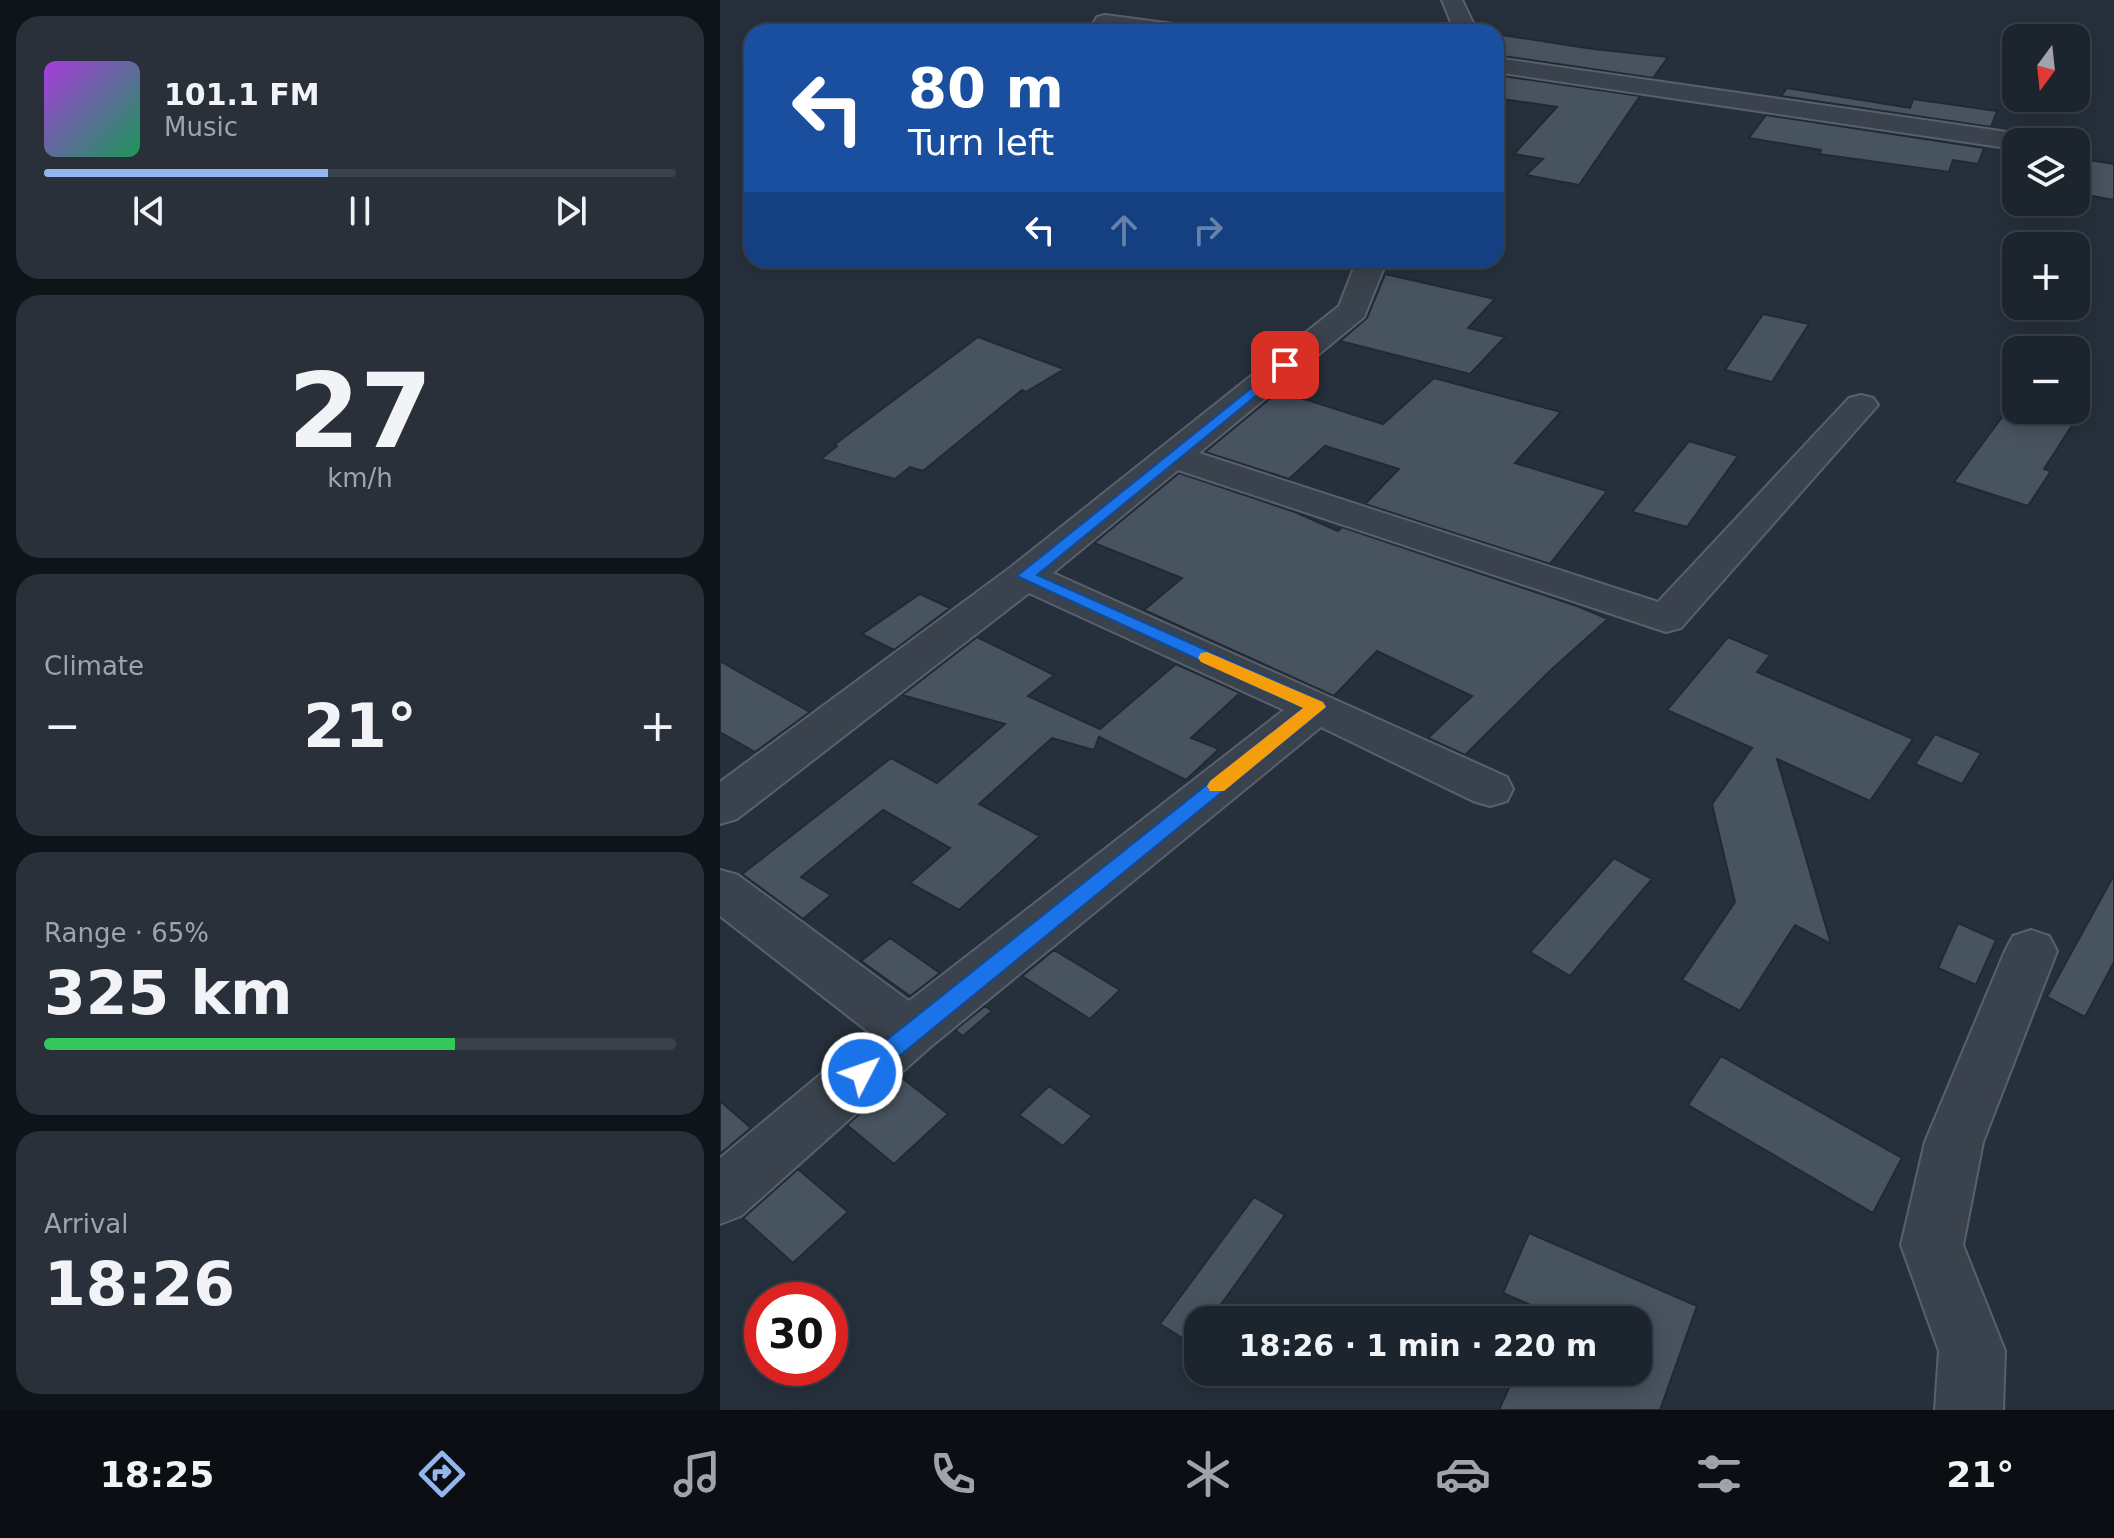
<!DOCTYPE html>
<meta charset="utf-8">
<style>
body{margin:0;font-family:"DejaVu Sans",sans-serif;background:#293039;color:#f1f3f6;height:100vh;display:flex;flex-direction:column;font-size:30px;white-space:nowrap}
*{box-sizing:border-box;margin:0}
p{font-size:26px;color:#a0a4aa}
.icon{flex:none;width:44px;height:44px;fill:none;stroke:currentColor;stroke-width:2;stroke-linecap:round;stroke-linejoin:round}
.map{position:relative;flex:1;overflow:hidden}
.panel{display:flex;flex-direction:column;gap:16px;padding:16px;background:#0f1419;width:720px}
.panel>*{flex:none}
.hud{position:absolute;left:24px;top:24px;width:760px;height:244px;border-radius:24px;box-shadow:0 4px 20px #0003,0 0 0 2px #3a4149;background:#1a4fa0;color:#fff;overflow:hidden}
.needle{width:52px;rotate:195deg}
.tools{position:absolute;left:1282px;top:24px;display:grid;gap:16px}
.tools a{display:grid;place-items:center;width:88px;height:88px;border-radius:16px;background:#1c242d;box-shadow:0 4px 20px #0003,0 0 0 2px #3a4149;font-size:40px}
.speed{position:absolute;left:24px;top:1282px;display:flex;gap:16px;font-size:40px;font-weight:700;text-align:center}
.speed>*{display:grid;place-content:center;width:104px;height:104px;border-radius:50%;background:#1c242d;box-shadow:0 4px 20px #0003,0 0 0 2px #3a4149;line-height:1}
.speed .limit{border:12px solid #d22;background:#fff;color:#111}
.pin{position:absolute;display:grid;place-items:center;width:68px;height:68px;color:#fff;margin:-34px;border-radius:16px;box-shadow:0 4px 12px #0006}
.me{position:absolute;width:88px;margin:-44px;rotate:49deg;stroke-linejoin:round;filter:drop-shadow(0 0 6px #0008)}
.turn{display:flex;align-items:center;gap:28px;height:168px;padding:0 32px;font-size:36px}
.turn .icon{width:104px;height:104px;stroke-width:2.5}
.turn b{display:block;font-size:56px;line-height:68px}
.lanes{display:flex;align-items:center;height:76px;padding:0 32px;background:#0003;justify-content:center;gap:40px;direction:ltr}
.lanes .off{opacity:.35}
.big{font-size:60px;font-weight:700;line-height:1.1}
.panel .card{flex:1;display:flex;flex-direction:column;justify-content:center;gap:12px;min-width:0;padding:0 28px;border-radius:24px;background:#293039}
.panel .dial{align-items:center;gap:0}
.dial b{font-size:104px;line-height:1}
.song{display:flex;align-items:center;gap:24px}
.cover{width:96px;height:96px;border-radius:12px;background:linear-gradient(135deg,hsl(280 70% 55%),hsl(150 70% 35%))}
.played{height:8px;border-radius:4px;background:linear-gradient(90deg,#94b6ef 45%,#3a4149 45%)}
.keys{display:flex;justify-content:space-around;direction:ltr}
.heat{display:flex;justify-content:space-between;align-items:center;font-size:44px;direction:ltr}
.charge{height:12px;border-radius:6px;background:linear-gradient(90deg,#34c759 65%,#3a4149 0)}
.trip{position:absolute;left:464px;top:1306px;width:468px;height:80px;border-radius:24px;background:#1c242d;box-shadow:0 4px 20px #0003,0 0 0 2px #3a4149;font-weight:700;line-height:80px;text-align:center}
.tabs{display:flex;height:128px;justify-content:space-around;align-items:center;background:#0b0e12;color:#a0a4aa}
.tabs .icon{width:56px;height:56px}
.tabs .current{color:#94b6ef}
.tabs b{font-size:36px;color:#f1f3f6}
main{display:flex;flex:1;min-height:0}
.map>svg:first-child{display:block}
.building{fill:#485360;stroke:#212934;stroke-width:2}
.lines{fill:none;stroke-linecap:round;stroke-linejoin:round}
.minor-casing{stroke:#58606b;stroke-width:4}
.minor{fill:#3a424d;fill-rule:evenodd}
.route{fill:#1a73e8;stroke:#114b97;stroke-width:2}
.slow{fill:#f59e0b}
</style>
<main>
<section class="panel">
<div class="card">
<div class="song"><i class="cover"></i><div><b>101.1 FM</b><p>Music</p></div></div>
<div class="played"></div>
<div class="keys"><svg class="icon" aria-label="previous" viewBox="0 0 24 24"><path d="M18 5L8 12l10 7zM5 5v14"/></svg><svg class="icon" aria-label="pause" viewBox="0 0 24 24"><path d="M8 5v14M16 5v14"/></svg><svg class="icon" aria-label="next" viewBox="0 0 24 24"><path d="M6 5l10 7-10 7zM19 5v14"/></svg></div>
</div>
<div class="card dial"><b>27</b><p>km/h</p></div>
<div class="card"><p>Climate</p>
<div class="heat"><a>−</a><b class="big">21°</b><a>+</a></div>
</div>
<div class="card"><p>Range · 65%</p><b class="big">325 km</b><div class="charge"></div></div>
<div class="card"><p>Arrival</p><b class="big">18:26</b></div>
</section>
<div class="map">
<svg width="1394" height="1410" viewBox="0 0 1394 1410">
<rect width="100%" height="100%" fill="#26303c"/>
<!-- building -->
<path class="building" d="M776,34l97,15 75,8 -15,21 -157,-23z
M776,75l144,21 -61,89 -53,-10 17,-16 -29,-5 43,-47 -61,-9z
M1067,88l123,20 3,-9 84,12 -6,16 -210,-31z
M1046,115l218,33 -6,16 -25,-4 -4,12 -130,-18 2,-4 -72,-12z
M1356,158l38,6v36l-38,-7z
M665,274l110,25 -27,29 37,9 -35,37 -130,-33 27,-23z
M1043,314l46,10 -37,58 -47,-12z
M258,337l86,32 -38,23 -4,-2 -99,81 -13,-4 -15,12 -74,-20 16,-13 -3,-1z
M714,378l127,34 -46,51 92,28 -57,73 -185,-60 34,-35 -74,-23 -36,33 -84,-27 74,-61 104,33z
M1291,405l5,1v4h12l45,14 -29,45 7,2 -23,35 -74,-24z
M969,441l49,15 -51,71 -55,-15z
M459,473l116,39 43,19 4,-4 235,79 31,13 -56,50 -87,86 -37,-17 44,-42 -95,-45 -43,45 -190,-86 38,-32 -88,-35z
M200,594l30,14 -56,42 -32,-16z
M257,637l77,38 -26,21 72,33 76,-65 64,29 -49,45 28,11 -33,31 -87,-43 -5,13 -42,-12 -73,66 61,32 -81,74 -49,-27 40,-35 -67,-38 -82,67 30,18 -28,24 -61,-45 149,-116 46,25 68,-59 -103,-29z
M1008,637l42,18 -13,17 156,67 -43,62 -93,-42 54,185 -36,-19 -55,86 -58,-31 53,-78 -23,-98 40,-56 -85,-38z
M0,661l65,37 25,14 -55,40 -35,-20z
M1215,734l46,19 -19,31 -47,-20z
M894,858l38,21 -82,97 -40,-24z
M1394,875v87l-29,55 -38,-20z
M1238,923l38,17 -20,45 -38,-17z
M170,938l50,35 -30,23 -49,-35z
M334,950l66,40 -30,29 -68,-43z
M265,1006l7,5 -29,25 -8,-6z
M1001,1056l181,102 -29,55 -185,-108z
M181,1077l47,37 -54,50 -47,-39z
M329,1086l43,30 -29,30 -44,-31z
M0,1101l31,27 -31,26z
M78,1169l50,43 -55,51 -50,-45z
M534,1197l31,18 -75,105h-12v16l-6,8 -32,-20z
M809,1233l168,73 -37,104h-161l17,-38h122v-52h-100l4,-10 -39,-17z"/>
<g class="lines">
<!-- minor casing -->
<g class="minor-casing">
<path id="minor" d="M722,0h20l13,27 -2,5h-22l2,-5z
M385,15l76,10 11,7h-61l-34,-5 -3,-5 3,-5z
M776,58l518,75 9,3 4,5 -11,1 -2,7 -518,-77z
M637,260h30l-23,57 -165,136 459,149 191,-204 12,-3 12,3 5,7 -197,223 -15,4 -488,-162 -125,103 454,204 6,12 -6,12 -17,5 -17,-5 -152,-74 -392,321 -188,168 -21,8v-66l150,-125 -150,-117v-46l18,5 171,126 375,-291 -255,-117 -292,226 -17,5v-42l291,-215 328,-261z
M1311,930l18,6 8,15 -74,191 -20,103 42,106 -2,59h-68l4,-59 -38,-106 24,-103 80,-191 8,-15z"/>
</g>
<!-- minor -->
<use href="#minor" class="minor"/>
</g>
<!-- route -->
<path class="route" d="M565,361l7,4 -2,3 -253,207 286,127 3,5 -456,373 -8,3 -8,-3 -3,-7 3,-7 449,-358 -286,-132z"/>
<!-- slow -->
<path class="slow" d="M487,652l116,50 3,5 -102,84h-14l-3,-5 3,-5 93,-73 -102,-46 -3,-4 3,-5z"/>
</svg>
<div class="tools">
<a><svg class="needle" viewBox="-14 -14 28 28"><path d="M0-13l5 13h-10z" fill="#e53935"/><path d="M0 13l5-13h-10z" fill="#a0a4aa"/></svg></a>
<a><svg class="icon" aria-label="layers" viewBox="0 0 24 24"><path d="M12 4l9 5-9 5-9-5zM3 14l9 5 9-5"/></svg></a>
<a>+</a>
<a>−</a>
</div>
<div class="speed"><div class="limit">30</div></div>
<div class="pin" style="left:565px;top:365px;background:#d93025"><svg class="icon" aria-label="arrive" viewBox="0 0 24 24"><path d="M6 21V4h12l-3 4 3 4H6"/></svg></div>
<svg class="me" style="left:142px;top:1073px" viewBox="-20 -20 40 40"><circle r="17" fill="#1a73e8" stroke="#fff" stroke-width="3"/><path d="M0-11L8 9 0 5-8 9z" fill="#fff"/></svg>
<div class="trip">18:26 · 1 min · 220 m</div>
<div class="hud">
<div class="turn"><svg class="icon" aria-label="left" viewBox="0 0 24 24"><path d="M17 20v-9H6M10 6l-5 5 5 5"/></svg><div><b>80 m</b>Turn left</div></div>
<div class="lanes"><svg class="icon" aria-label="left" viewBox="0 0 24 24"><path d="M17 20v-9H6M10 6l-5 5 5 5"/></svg><svg class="icon off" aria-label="ahead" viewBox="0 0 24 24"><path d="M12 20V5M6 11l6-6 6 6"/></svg><svg class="icon off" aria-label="right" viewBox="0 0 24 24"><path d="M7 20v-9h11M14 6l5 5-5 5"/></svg></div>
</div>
</div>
</main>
<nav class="tabs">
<b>18:25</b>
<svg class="icon current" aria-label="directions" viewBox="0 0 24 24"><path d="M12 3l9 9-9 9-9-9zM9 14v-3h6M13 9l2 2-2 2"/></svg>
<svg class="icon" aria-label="music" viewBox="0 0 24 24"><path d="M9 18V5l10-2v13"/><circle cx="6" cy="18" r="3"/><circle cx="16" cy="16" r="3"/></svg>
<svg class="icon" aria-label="phone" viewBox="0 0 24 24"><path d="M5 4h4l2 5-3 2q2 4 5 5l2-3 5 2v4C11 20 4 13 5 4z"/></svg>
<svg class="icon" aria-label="climate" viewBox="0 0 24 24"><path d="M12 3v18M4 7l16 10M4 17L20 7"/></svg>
<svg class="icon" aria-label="car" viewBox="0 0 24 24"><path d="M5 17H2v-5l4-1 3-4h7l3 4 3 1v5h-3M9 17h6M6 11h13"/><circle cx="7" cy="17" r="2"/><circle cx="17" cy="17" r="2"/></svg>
<svg class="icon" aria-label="filters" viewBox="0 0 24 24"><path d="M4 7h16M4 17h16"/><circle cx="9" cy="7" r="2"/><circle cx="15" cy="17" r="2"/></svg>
<b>21°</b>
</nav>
